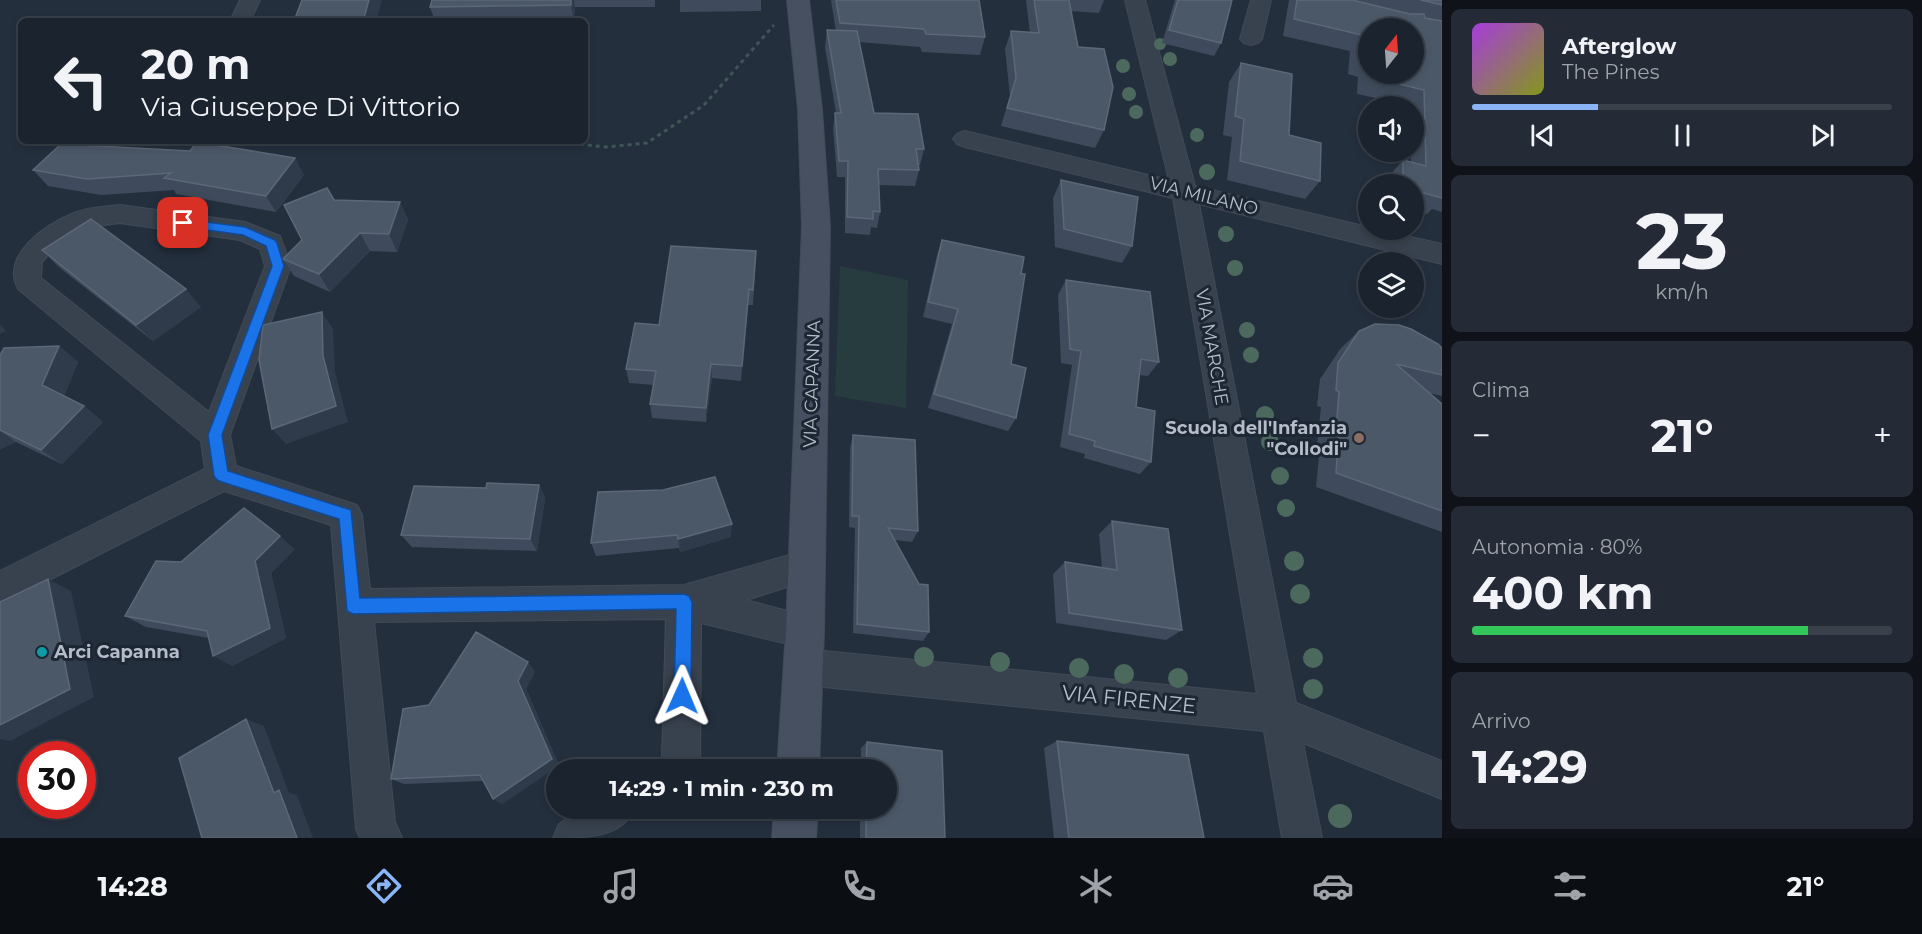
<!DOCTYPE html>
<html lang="it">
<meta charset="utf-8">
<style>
body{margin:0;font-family:Montserrat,sans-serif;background:#242b36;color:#f1f3f6;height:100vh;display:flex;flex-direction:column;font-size:22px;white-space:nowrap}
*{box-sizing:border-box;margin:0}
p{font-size:20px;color:#a0a4aa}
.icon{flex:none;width:33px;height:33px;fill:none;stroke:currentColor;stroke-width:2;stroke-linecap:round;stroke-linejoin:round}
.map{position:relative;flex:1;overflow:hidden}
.details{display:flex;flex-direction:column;gap:9px;padding:9px;background:#0f1319;width:480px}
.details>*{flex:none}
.hud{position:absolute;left:18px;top:18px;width:570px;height:126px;border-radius:9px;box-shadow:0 3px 9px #0003,0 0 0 2px #39404a;background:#1b232e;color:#f1f3f6;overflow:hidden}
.needle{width:39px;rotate:17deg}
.tools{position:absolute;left:1358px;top:18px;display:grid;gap:12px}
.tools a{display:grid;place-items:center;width:66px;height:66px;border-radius:50%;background:#1b232e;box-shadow:0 3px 9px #0003,0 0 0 2px #39404a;font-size:30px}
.speed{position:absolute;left:18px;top:741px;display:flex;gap:12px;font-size:30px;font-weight:700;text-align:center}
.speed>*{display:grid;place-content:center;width:78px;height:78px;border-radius:50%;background:#1b232e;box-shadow:0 3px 9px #0003,0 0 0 2px #39404a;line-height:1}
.speed .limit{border:9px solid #d22;background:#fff;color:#111}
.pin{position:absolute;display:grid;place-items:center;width:51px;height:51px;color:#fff;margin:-26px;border-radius:12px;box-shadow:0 3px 9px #0006}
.me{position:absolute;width:66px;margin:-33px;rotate:1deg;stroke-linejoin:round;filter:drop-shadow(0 0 4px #0008)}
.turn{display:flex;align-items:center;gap:21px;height:126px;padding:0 24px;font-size:27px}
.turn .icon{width:78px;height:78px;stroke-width:2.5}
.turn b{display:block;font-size:42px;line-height:51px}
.big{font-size:45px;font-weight:700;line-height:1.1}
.details .card{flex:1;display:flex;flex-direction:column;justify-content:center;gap:9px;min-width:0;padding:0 21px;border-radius:9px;background:#242b36}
.details .dial{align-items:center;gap:0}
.dial b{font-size:78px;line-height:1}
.song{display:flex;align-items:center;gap:18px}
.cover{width:72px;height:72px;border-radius:9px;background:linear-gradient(135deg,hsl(280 70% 55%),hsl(70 70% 35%))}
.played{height:6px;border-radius:3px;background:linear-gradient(90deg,#8ab4f8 30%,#39404a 30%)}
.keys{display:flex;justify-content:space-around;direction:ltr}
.heat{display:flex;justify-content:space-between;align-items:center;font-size:33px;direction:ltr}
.charge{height:9px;border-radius:4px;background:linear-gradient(90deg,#34c759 80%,#39404a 0)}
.trip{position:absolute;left:546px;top:759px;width:351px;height:60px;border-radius:30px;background:#1b232e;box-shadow:0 3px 9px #0003,0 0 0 2px #39404a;font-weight:700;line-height:60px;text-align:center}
.tab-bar{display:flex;height:96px;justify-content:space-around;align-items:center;background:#0b0e12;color:#a0a4aa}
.tab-bar .icon{width:42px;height:42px}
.tab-bar .on{color:#8ab4f8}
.tab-bar b{font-size:27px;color:#f1f3f6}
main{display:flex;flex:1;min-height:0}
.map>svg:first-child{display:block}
.green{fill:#263c3f}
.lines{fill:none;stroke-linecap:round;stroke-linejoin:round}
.minor-casing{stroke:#414a57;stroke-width:2}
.secondary-casing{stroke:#414a57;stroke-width:2}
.path{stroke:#3f5557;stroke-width:3;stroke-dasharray:4 4;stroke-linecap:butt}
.minor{fill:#38414e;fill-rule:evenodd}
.secondary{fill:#465061;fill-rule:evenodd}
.tree{fill:#4b6a5d}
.wall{fill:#3f4b5c;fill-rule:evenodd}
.shaded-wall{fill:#2f3b4b}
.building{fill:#4b5868;stroke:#5c6777;stroke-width:1.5}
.route{fill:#1a73e8;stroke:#114b97;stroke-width:1.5}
.education-dot{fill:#8d6e63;stroke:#1d2633;stroke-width:2}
.culture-dot{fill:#0f9aa8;stroke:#1d2633;stroke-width:2}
.labels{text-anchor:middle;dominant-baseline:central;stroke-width:6;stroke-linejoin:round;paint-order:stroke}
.street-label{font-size:18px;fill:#b4bcc9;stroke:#1d2633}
.poi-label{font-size:18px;font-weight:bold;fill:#b4bcc9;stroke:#1d2633;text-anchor:end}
.near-street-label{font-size:21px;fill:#b4bcc9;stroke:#1d2633}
</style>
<main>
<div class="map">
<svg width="1442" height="838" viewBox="0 0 1442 838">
<rect width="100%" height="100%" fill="#242f3e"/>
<!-- green -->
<path class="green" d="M840,266l68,14 -2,128 -71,-12z"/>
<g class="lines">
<!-- minor casing -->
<g class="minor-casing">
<path id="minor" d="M240,0h20l-10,21h-20z
M1125,0h20l50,186 173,41v3h11l63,14v20l-243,-60 97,499 146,58v38l-139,-56 19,95h-40l-18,-107 -460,-46 -13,-5 -5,-13 5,-13 13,-5 453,45 -84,-496 -208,-51 -8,-3 -4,-5 4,-5 8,-3 204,49z
M1251,0h20l-9,39 -4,4 -7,2 -7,-2 -4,-4z
M120,205l125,17 35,14 11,30 -61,169 6,31 121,39 5,10 8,74 314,-4 123,-35 12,5 5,11 -5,11 -73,23 71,19 5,12 -5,12 -12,5 -104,-25 -1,143 -1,4h-42l5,-13 4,-138 -292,3 21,200 7,16h-42l-4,-9 -25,-304 -107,-34 -224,114v-34l205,-102 -4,-28 -183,-152c-18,-35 29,-65 56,-76 14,-6 31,-6 46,-8zM120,223l120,17 20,9 5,17 -56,146 -168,-134 1,-16 16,-18 30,-17z
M582,808h54c-15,30 -49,30 -83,30l6,-14z"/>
</g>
<!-- secondary casing -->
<g class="secondary-casing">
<path id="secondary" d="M787,0h22l13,109 8,117 -6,405 -5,139h-42l9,-139 16,-405 -4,-117z
M774,808h44l-2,30h-44z"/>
</g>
<!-- path -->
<path class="path" d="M548,141l58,6 41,-4 57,-38 70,-80"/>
<!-- minor -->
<use href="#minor" class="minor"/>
<!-- secondary -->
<use href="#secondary" class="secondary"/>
</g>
<!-- trees -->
<g class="tree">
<circle cx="1160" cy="44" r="6"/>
<circle cx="1170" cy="59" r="7"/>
<circle cx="1123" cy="66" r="7"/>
<circle cx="1129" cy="94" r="7"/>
<circle cx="1136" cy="112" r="7"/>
<circle cx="1197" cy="135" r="7"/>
<circle cx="1207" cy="172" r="8"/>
<circle cx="1226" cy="234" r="8"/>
<circle cx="1235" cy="268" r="8"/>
<circle cx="1247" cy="330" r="8"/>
<circle cx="1251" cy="355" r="8"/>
<circle cx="1265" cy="415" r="9"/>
<circle cx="1270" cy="442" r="9"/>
<circle cx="1280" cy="476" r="9"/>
<circle cx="1286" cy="508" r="9"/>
<circle cx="1294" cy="561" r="10"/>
<circle cx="1300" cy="594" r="10"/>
<circle cx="924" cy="657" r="10"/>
<circle cx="1313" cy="658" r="10"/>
<circle cx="1000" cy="662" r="10"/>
<circle cx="1079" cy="668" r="10"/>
<circle cx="1124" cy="674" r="10"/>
<circle cx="1178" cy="678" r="10"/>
<circle cx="1313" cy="689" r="10"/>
<circle cx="1340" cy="816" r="12"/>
</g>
<!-- wall -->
<path class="wall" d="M432,0h223v7h-80l-1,14h-139l-5,-14z
M680,0h81v11l-81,1z
M831,0h148l6,37 -5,18 -58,-3 -2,-5 -61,-5 15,71 50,36 -4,16h-1v5l-4,16 -36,-1 1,27 -3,16 -6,-1 -1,8 -25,-2v-56h-8l-4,-48 2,-16h1l-11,-66 2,-17 9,1z
M1026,0h78l-5,13 -28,-2 7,36 26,83 -9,18 -94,-22 9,-30 -5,-47 6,-18 19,2z
M1175,0h57l-11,43 -7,13 -52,-13z
M1289,0h153v212l-10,-3 -5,5 -14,-4v-26h-25l1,-8 14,-16 8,2v-10h2v-46l-56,-12 1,-17 -10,-3 2,-23 -67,-15zM1368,28l45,46h-45z
M1241,63l79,118 -15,18 -78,-19 5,-43 -9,-2 6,-53z
M33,170l271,5 -28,37 -100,-18 -2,-4 -73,5 -53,-9z
M1061,180l71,66 -10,17 -67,-16 -2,-49z
M334,200l66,2 8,18 -11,32 -27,-1 -40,41 -36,-16 -11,-17 19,-19z
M942,240l79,34 -10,90 5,54 -8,13 -80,-23 24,-84 -29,-7 14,-62z
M42,250l159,57 -48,34 -93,-73z
M756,251l-3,54h-5l-7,76 -29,-3 -6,44 -54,-4 -2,-14 4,-19 -25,-2 -3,-14 33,-44z
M1066,280l93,82 -11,14 -9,-1 -3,32 15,55 -11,12 -56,-16 1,-4 -25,-7 12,-82 -11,-2 -3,-68z
M1359,331l83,17v48l-13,-3 13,11v128l-126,-45 4,-41 -3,-1 4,-38 -4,-1 3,-27 21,-31z
M59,346l19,16 -14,34 20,10 19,16 -41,42 -46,-22 -16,7v-94z
M853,435l65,96 -6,11 -17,-2 34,92 -6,9 -70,-8 2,-105 -6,-1 1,-79z
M539,485l6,13 -8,53 -125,-4 -11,-12 85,-47z
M663,490l68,47 -51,15 -1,-4 -83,8 -5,-13z
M1112,521l70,109 -16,10 -110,-17 -3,-49 12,-12 37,6 -3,-34z
M295,549l-24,24 15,65 -54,28 -23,-28 -63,-11 -21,-11 56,-54z
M535,671l-9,18 33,76 -57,39 -9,-5 -10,-18 -79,3 -13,-5 38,-74z
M1057,741l147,97h-150l-10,-90z
M867,742l78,96h-85v-30h26v-38h-25v-22z"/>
<!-- shaded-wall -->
<path class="shaded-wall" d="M369,0h13l-6,21h-13z
M571,0h3l1,7 -1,14 -3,-16z
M295,158l9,17 -28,37 -10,-16z
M400,202l8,18 -11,32 -8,-18z
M360,233l10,18 -40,41 -11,-18z
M186,289l15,18 -48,34 -17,-16z
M749,289l-1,16 -7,76 1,-15z
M322,312l11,17 2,43 13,50 -62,22 -14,-15z
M0,324l6,7 -6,3z
M59,346l19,16 -16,39 -20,-16z
M711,364l1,14 -6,44v-14z
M84,406l19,16 -41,42 -21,-14z
M0,431l16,11 -16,7z
M539,485l6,13 -8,53 -7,-12z
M732,524l-1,13 -51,15 -2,-13z
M280,536l15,13 -24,24 15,65 -54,28 -19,-10 42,-95z
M48,579l23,12 23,106 -84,44 -10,-2v-14z
M528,662l7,9 -9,18 33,76 -57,39 -9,-5 25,-118z
M246,719l18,7 25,67 8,2 16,43h-16l-23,-45z"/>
<!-- building -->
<path class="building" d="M302,0h67l-6,21h-69z
M432,0h139v5l-141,2z
M836,0h143l6,37 -59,-3 -2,-5 -84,-6z
M1034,0h35l9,47 26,2 9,38 -9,43 -97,-22 9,-30 -5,-47 28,2z
M1178,0h54l-11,43 -52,-13z
M1297,0h55l58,14h14l1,4 17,3v177l-29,-8v-6h-10v-24l23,6 -2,-76 -54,-13v-3h43v-46h-45v32l-8,-2 2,-23 -68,-16z
M1421,0h21v5z
M827,30l30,1 17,82 44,1 6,35h-8l3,21 -41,-1 2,43 -7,-1v8l-26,-2 1,-56h-9l-4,-48h6z
M1241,63l51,11 -3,61 32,8 -1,38 -80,-20 4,-42 -9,-3z
M197,142l98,16 -29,38 -102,-18 7,-5 -84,6 -54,-9 28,-26 129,7z
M1061,180l77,17 -6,49 -68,-17z
M327,188l7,12 66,2 -11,32 -29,-1 -41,41 -36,-15 19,-19 -18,-35z
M91,219l95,70 -50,36 -94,-75z
M942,240l82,17 -3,17h4l-14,90 15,4 -10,50 -82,-24 24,-85 -30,-7z
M671,246l85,5 -3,39 -4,-1 -7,77 -31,-2 -5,44 -56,-4 6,-33 -30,-2 9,-46 24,2z
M1066,280l84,12 9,70 -18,-3 -5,48 19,4 -4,51 -57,-16 1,-5 -26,-7 12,-83 -11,-2z
M322,312l1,44 13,50 -64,23 -13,-69 4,-35z
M1375,324l24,1 12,4 27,15 4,4v27l-46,-11 46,40v107l-106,-38 3,-42 -3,-1 3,-38 -3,-2 2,-27 21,-32z
M59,346l-17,39 42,21 -43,44 -41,-20v-75l4,-7z
M853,435l62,5 3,91 -30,-3 31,56 9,1 1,47 -72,-8 2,-108h-7z
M715,477l17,47 -54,15 -1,-4 -86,8 7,-51 65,-2z
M487,483l52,2 -9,54 -129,-4 13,-49 72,2z
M244,508l36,28 -25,25 15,67 -57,28 -6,-25 -82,-15 31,-55 25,1z
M1112,521l56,8 14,101 -113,-17 -4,-51 52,8z
M48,579l22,110 -70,36v-123z
M476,632l52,30 -10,19 34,78 -59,40 -13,-24 -89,4 12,-70 26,-4z
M246,719l28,74 5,-3 18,48h-95l-23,-80z
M1057,741l131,14 16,83h-135z
M867,742l75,9 3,87h-79v-30h20v-38h-20z"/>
<!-- route -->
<path class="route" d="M183,219l62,8 30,13 2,3 7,23 -62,169 6,36 123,39 9,88 324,-4 5,2 3,6 -1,94 -3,5 -6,3 -6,-3 -2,-5 2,-87 -323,5 -6,-3 -8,-92 -117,-37 -5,-2 -3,-4 -6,-41 64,-169 -6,-20 -23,-11 -64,-9 -2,-3z"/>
<!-- markers -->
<circle class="education-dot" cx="1359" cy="438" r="6"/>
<circle class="culture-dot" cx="42" cy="652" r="6"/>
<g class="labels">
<!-- street labels -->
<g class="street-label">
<text transform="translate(1204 196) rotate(14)">VIA MILANO</text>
<text transform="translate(1212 347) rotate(80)">VIA MARCHE</text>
<text transform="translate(812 384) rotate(-88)">VIA CAPANNA</text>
</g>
<!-- poi labels -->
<g class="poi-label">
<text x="1347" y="428">Scuola dell'Infanzia<tspan x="1347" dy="21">"Collodi"</tspan></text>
<text x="54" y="652" text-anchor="start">Arci Capanna</text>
</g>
<!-- near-street labels -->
<g class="near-street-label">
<text transform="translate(1129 699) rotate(6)">VIA FIRENZE</text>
</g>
</g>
</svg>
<div class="tools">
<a><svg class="needle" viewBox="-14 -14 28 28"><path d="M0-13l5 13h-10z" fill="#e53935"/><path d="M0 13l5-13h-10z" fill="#a0a4aa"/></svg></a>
<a><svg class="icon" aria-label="sound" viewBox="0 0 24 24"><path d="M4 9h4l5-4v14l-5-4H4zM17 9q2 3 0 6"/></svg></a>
<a><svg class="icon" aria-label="search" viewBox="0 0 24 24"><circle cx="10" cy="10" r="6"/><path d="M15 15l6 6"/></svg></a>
<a><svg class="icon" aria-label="layers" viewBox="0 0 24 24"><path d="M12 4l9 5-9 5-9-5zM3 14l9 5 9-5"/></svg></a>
</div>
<div class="speed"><div class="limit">30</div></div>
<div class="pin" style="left:183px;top:223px;background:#d93025"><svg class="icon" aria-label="arrive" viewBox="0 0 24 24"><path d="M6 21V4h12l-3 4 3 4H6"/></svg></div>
<svg class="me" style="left:682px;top:696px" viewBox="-20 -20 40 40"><path d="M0-17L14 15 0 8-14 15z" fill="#1a73e8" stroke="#fff" stroke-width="4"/></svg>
<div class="trip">14:29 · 1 min · 230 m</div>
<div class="hud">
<div class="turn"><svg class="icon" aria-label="left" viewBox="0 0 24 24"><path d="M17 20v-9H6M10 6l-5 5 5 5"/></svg><div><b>20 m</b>Via Giuseppe Di Vittorio</div></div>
</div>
</div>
<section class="details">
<div class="card">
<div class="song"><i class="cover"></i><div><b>Afterglow</b><p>The Pines</p></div></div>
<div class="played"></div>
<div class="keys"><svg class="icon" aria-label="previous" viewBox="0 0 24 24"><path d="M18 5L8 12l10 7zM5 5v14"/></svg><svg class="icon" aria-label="pause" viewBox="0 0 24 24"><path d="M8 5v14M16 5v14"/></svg><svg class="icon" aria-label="next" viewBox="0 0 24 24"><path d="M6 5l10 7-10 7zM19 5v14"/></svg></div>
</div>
<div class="card dial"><b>23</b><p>km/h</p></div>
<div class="card"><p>Clima</p>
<div class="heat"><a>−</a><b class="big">21°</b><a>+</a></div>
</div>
<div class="card"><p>Autonomia · 80%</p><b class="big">400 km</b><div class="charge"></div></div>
<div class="card"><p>Arrivo</p><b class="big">14:29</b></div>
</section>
</main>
<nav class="tab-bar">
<b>14:28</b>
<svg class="icon on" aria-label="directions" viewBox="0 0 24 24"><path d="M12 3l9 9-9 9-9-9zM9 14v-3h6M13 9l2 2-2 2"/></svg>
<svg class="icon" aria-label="music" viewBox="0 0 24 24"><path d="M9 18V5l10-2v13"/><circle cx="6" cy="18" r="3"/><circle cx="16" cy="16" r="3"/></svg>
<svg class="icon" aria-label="phone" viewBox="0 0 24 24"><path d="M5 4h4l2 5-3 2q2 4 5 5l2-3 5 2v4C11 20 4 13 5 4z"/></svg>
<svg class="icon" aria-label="climate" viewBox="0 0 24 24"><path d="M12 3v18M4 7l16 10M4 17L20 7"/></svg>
<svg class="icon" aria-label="car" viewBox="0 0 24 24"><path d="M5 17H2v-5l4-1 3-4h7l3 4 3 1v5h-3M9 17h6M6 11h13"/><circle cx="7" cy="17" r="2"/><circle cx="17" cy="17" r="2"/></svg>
<svg class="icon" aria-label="filters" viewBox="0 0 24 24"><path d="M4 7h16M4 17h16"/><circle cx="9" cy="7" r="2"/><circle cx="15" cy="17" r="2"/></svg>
<b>21°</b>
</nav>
